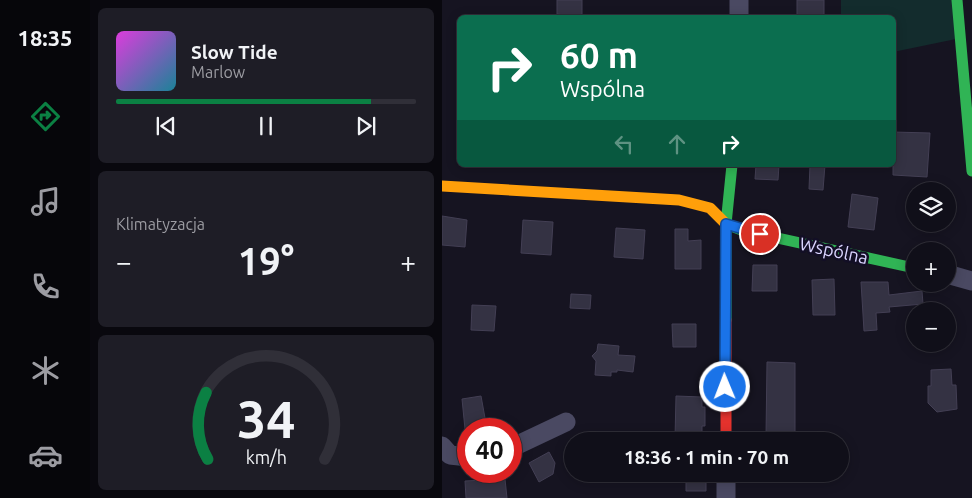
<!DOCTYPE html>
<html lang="pl">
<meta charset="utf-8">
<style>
body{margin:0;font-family:Ubuntu,sans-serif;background:#1e1d26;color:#f1f3f6;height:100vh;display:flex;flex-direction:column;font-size:19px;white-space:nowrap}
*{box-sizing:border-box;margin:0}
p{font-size:16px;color:#9c9ca2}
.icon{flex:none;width:28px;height:28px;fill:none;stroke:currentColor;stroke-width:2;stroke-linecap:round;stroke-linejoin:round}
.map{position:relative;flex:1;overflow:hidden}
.drawer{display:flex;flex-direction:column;gap:8px;padding:8px;background:#09080e;width:352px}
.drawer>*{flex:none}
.top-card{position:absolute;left:15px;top:15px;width:439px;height:152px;border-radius:8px;box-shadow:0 2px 12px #0003,0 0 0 1px #302f38;background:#0b6e4f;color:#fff;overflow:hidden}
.tools{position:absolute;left:464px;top:182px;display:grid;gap:10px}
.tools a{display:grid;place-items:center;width:50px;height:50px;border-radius:50%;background:#100f19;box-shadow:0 2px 12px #0003,0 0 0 1px #302f38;font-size:25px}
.speed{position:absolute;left:15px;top:418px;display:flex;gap:10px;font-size:25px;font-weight:700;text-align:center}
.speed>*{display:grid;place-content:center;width:65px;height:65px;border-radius:50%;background:#100f19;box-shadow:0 2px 12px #0003,0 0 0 1px #302f38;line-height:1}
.speed .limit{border:8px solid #d22;background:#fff;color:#111}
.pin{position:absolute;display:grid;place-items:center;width:42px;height:42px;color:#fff;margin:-21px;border:2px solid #fff;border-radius:50%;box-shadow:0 1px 5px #0007}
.me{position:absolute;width:55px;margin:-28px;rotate:359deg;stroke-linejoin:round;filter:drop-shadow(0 0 4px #0008)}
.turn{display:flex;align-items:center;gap:18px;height:105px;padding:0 20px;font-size:22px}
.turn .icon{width:65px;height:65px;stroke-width:2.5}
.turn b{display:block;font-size:35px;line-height:42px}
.lanes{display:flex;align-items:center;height:48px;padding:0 20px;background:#0003;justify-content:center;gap:25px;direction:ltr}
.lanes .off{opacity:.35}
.big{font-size:38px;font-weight:600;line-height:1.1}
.drawer .card{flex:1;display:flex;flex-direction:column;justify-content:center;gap:8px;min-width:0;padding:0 18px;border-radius:8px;background:#1e1d26}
.drawer .dial{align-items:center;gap:0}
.dial svg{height:130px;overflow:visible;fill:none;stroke:#302f38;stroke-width:7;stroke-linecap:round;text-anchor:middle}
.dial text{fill:#f1f3f6;stroke:none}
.song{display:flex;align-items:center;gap:15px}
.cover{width:60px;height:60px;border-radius:8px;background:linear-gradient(135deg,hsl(300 70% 55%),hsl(190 70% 35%))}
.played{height:5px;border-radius:2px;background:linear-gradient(90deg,#0b8043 85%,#302f38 85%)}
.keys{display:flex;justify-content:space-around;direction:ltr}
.heat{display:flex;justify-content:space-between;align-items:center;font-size:28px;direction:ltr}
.trip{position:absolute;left:122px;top:432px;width:285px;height:50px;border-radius:25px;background:#100f19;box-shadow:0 2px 12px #0003,0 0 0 1px #302f38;font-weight:600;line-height:50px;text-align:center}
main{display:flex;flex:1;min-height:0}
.dock{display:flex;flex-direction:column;width:90px;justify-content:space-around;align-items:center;background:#06060a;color:#9c9ca2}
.dock .icon{width:35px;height:35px}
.dock .selected{color:#0b8043}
.dock b{font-size:22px;color:#f1f3f6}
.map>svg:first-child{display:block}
.green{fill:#132c2d}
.building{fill:#343243;stroke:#433f54}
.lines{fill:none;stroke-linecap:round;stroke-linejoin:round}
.street{stroke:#4a4962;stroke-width:19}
.fast{stroke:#30b455;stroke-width:11}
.slow{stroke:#ff9f0a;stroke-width:11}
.jam{stroke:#e5322d;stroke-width:11}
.route-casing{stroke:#114b97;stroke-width:12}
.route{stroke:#1a73e8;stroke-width:9}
.labels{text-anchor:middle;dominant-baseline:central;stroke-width:5;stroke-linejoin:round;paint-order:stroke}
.street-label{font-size:18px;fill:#d9d4ff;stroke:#130f26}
</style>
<main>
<nav class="dock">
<b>18:35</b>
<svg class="icon selected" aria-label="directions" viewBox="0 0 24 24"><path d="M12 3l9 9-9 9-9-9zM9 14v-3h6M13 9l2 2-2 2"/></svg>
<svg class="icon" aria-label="music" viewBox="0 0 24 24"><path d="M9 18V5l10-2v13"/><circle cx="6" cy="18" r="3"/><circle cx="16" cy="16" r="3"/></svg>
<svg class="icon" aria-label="phone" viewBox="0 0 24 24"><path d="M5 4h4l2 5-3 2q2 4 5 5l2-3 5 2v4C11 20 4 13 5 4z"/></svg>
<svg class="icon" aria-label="climate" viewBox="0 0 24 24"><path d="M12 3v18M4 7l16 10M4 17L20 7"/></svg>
<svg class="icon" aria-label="car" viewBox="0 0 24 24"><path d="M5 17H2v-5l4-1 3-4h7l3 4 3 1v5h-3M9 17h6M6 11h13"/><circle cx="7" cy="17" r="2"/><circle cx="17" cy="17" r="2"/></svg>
</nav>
<section class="drawer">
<div class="card">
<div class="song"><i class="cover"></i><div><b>Slow Tide</b><p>Marlow</p></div></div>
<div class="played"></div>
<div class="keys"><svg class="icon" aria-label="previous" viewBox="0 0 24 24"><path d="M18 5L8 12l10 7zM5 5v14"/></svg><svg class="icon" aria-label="pause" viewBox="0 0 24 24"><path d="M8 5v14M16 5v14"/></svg><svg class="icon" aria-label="next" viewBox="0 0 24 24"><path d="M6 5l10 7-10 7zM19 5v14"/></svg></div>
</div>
<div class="card"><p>Klimatyzacja</p>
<div class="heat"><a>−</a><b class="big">19°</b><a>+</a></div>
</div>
<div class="card dial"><svg viewBox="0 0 100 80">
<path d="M14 69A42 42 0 1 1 86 69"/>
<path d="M14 69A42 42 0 0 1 13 28" stroke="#0b8043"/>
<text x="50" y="56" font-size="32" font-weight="700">34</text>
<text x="50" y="72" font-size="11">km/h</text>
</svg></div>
</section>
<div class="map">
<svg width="530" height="498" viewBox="0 0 530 498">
<rect width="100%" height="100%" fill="#161421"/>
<!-- green -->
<path class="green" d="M399,0h112l3,39 -63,13v-34h-52z"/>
<!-- building -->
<path class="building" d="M115,0h25v18h-19l1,-3 -7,-1z
M355,0h27v18h-27z
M451,132l37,1 -3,44 -34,-2z
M314,165h23l-1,15 -23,-1z
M368,165h15l-2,25 -14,-1z
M410,194l26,4 -4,32 -26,-3z
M0,216l25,4 -2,27 -23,-2z
M81,220l30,2 -2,33 -30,-2z
M174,228l29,2 -2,29 -29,-2z
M233,229h13v12l13,-1v29h-26z
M311,265h24v26h-25z
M392,279l1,36h-22l-1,-35z
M419,282h27l1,13 33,-4 1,13 -34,3 1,5 -14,1 1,17 -13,1z
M129,294l20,1 -1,14 -20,-1z
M30,305l24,1 -2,25 -23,-1z
M230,324h24v23h-23z
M156,344l21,2 -1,9 17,1 -2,16 -16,-2v2h-6v4l-16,-1 1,-14 -4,-5 5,-5z
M325,362l28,1v75h-13v-3l-16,1z
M509,369l1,16h4l1,24 -20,3 -9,-9v-17h3v-16z
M39,396l6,33h-22l-3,-30z
M234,396l26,1v10h3v19h-3v9l-27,3z
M107,452l6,11 -2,11 -14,8 -10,-19z
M244,474h20v17h-20z
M63,479l2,19h-41l-1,-17z"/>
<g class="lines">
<!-- street -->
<path class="street" d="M297,18v-18
M505,274l25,7
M0,446l8,9 18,2
M69,448l55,-26
M284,474v24"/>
<!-- fast -->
<path class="fast" d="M515,0l15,171
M284,224l15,6 173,38
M284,320v-96l6,-59"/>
<!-- slow -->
<path class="slow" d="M0,186l237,14 31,8 16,16"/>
<!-- jam -->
<path class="jam" d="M284,320v121"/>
</g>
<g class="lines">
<!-- route casing -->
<g class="route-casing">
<path id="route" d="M283,387l1,-163 34,10"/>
</g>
<!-- route -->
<use href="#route" class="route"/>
</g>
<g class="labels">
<!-- street labels -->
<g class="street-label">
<text transform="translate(392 250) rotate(12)">Wspólna</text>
</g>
</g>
</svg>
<div class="tools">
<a><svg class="icon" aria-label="layers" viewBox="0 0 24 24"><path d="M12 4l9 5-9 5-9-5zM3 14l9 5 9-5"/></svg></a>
<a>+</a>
<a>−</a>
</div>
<div class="speed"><div class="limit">40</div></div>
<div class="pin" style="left:318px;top:234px;background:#d93025"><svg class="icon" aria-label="arrive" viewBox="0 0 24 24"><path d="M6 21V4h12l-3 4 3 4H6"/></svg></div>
<svg class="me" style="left:283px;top:387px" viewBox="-20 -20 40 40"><circle r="17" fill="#1a73e8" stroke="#fff" stroke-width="3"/><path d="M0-11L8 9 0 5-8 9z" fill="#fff"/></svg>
<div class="trip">18:36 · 1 min · 70 m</div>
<div class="top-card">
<div class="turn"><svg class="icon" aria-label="right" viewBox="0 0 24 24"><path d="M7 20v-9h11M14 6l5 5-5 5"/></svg><div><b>60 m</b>Wspólna</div></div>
<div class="lanes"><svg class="icon off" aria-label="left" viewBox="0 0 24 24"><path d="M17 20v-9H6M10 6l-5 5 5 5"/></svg><svg class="icon off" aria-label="ahead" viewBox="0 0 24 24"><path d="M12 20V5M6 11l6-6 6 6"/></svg><svg class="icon" aria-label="right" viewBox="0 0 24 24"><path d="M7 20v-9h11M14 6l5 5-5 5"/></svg></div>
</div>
</div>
</main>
